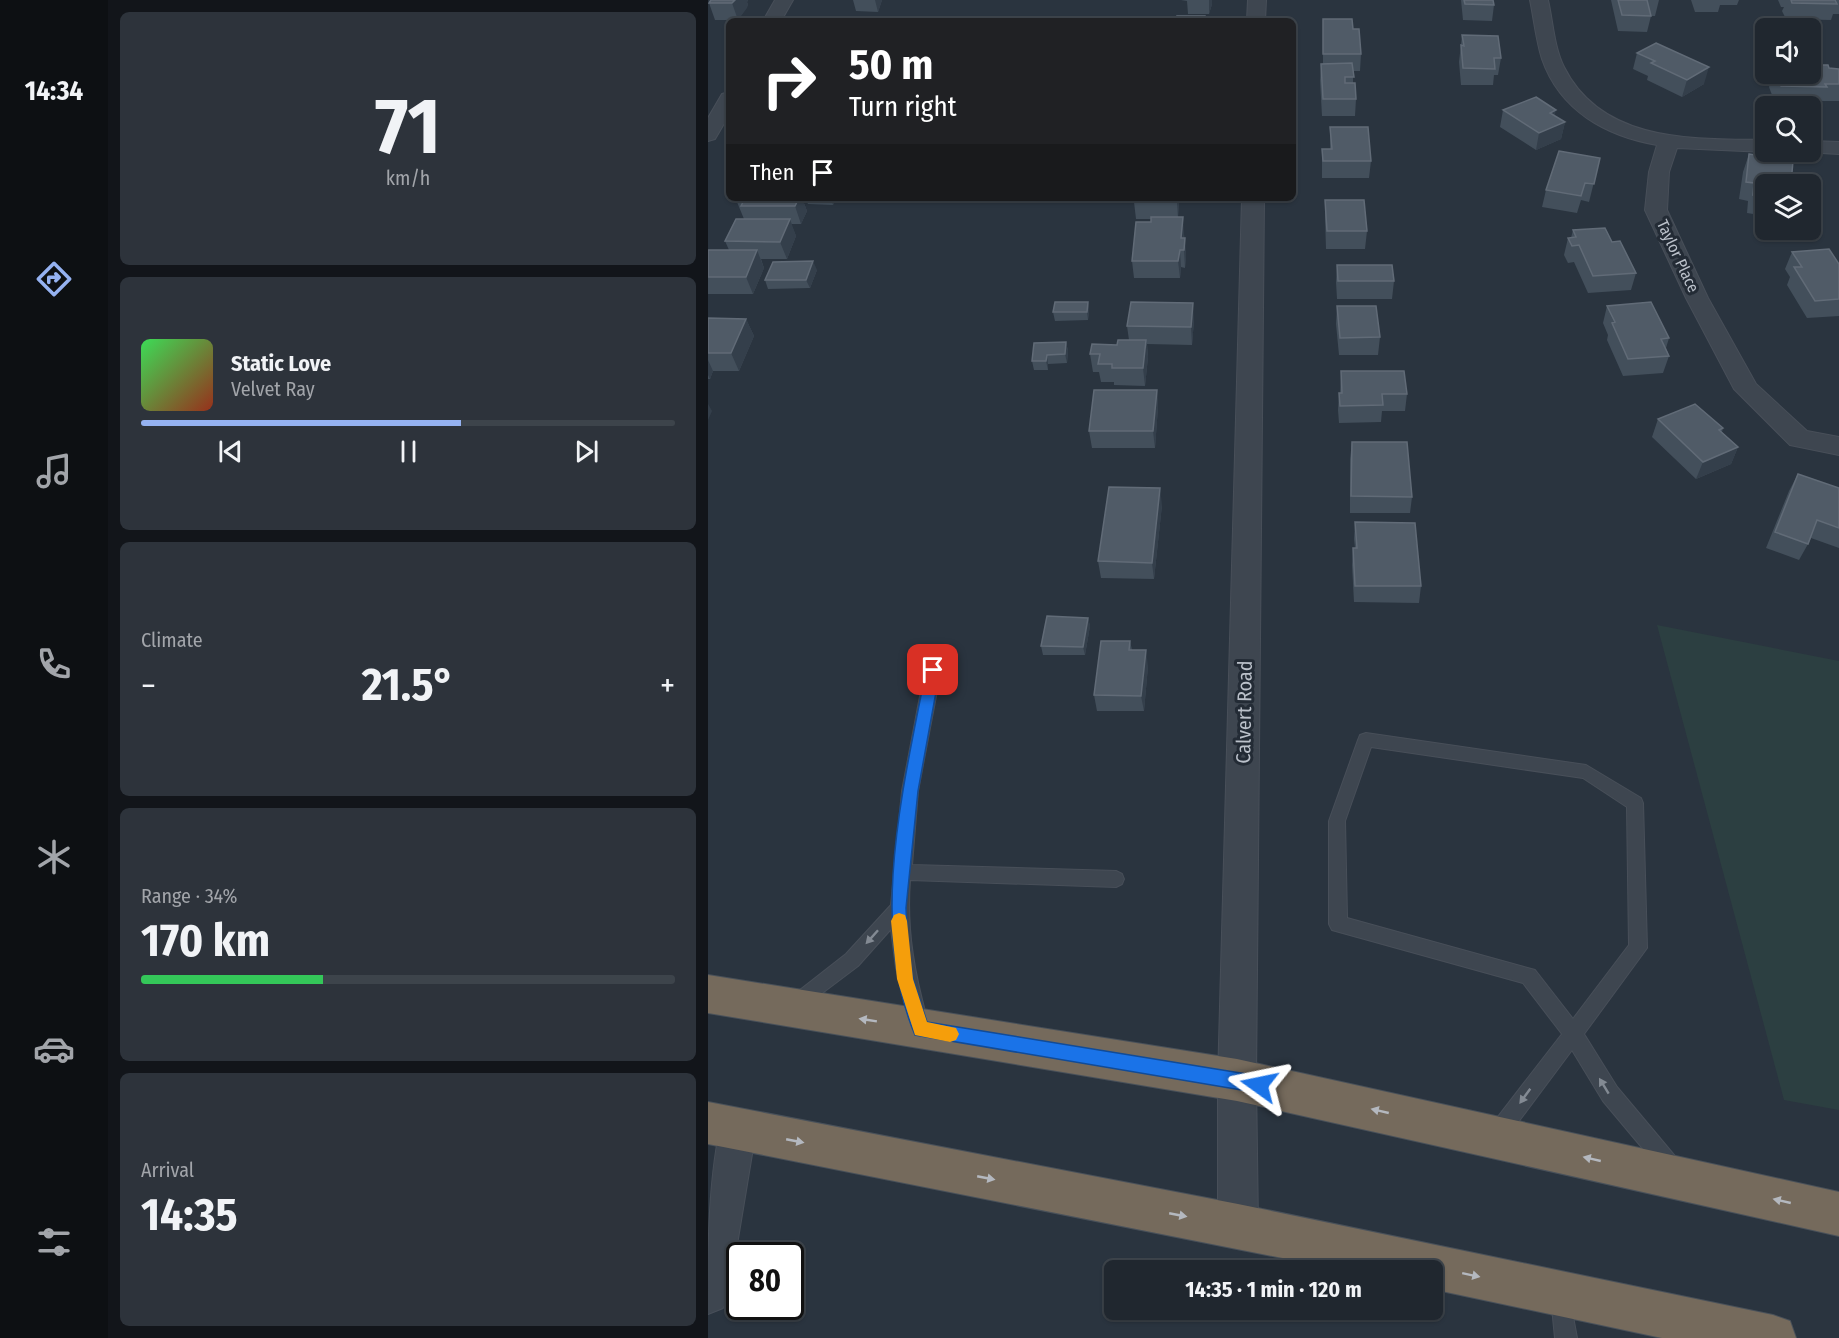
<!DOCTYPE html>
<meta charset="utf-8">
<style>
body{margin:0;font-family:"Fira Sans Condensed",sans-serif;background:#2d333b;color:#f1f3f6;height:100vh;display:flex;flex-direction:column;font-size:22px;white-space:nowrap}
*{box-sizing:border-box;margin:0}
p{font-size:20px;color:#a2a5aa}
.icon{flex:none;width:33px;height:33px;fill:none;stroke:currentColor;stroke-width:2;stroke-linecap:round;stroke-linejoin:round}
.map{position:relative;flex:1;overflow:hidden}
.details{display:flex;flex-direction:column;gap:12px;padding:12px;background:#12151a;width:600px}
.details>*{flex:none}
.guide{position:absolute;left:18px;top:18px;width:570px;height:183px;border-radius:9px;box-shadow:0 2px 4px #0004,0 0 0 2px #3d444b;background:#202124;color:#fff;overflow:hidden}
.buttons{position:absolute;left:1047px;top:18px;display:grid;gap:12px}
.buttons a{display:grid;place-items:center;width:66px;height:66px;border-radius:9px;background:#20272f;box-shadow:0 2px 4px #0004,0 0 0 2px #3d444b;font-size:30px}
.speed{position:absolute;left:18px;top:1242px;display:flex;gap:12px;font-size:30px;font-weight:700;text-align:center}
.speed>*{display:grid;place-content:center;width:78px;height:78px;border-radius:50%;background:#20272f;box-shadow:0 2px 4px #0004,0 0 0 2px #3d444b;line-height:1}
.speed .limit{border:3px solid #111;border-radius:9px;background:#fff;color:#111}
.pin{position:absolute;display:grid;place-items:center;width:51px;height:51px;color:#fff;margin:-26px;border-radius:12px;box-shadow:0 3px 9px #0006}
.me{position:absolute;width:66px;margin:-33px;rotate:282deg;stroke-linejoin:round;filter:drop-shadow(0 0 4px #0008)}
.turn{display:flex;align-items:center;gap:21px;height:126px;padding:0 24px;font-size:27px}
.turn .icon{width:78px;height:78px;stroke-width:2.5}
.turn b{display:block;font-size:42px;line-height:51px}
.then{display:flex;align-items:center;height:57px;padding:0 24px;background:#0003;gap:12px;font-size:22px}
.big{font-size:45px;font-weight:700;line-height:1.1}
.details .tile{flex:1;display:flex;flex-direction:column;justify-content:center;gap:9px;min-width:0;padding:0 21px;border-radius:9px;background:#2d333b}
.details .dial{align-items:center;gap:0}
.dial b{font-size:78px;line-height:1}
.song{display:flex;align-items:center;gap:18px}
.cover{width:72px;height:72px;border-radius:9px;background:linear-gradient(135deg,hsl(130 70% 55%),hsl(10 70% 35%))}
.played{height:6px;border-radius:3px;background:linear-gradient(90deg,#95b2f1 60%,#3d444b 60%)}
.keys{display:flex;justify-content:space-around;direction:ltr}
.heat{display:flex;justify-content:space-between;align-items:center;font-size:33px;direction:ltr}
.charge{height:9px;border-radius:4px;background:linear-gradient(90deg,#34c759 34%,#3d444b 0)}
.trip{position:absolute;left:396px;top:1260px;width:339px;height:60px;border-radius:9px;background:#20272f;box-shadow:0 2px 4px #0004,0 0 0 2px #3d444b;font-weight:700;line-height:60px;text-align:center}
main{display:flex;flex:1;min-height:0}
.menu{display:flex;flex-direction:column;width:108px;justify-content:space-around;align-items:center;background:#0d1013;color:#a2a5aa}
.menu .icon{width:42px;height:42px}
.menu .active{color:#95b2f1}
.menu b{font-size:27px;color:#f1f3f6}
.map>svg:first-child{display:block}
.green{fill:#2c3f41}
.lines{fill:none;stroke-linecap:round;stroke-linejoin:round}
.lane-casing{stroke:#484f59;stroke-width:2}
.street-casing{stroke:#484f59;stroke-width:2}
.highway-casing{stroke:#49515a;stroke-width:2}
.lane{fill:#3e4650;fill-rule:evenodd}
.street{fill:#3e4650;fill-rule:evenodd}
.highway{fill:#756a5c;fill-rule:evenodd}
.wall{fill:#434f5b}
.shaded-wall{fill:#343f4b}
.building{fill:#505b67;stroke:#616b77;stroke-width:1.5}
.oneway{fill:#838a93}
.oneway2{fill:#b4b8bf}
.route{fill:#1a73e8;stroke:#114b97;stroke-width:1.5}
.slow{fill:#f59e0b}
.labels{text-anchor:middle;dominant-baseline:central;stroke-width:6;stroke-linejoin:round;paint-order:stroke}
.far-street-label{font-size:16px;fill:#bbc1ca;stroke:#232b35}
.street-label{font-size:20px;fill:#bbc1ca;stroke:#232b35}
</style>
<main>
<nav class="menu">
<b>14:34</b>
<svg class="icon active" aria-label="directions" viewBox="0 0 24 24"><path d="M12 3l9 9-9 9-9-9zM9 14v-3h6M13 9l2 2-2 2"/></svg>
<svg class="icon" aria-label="music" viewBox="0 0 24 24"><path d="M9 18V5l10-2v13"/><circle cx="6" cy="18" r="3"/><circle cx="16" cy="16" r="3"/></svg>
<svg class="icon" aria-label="phone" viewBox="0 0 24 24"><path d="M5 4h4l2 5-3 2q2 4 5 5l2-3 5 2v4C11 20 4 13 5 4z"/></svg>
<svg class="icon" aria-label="climate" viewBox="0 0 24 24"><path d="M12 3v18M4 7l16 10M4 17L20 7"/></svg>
<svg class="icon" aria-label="car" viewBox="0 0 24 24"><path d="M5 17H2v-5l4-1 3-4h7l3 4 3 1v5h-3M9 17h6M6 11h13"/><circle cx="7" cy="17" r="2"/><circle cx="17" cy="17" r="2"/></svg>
<svg class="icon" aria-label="filters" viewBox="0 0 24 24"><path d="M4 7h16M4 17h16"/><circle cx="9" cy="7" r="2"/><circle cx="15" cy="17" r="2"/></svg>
</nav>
<section class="details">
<div class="tile dial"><b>71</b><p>km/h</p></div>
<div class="tile">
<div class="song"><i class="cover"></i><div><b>Static Love</b><p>Velvet Ray</p></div></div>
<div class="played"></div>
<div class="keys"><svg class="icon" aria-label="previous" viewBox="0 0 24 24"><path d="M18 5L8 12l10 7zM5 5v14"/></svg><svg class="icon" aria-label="pause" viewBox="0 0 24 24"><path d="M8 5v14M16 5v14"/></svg><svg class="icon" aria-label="next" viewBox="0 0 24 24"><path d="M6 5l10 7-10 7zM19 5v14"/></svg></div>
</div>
<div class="tile"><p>Climate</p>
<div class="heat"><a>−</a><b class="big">21.5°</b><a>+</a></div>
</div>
<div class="tile"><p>Range · 34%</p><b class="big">170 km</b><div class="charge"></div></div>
<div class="tile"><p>Arrival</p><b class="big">14:35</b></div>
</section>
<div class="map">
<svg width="1131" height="1338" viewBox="0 0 1131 1338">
<rect width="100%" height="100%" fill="#2a343f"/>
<!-- green -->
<path class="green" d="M949,625l182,36v449l-55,-10z"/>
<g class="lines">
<!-- lane casing -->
<g class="lane-casing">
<path id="lane" d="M225,664l5,2 3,4 -23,121 -6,74 204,6 6,3 2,5 -2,5 -6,3 -206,-7c-4,51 5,97 19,146l-3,6 -6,3 -6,-3 -3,-6 -15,-58 -5,-39 -33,37 -61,46 -6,-3 -3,-6 3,-6 55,-43 45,-49 11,-114 23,-121 3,-4z
M658,733l220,32 55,33 2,5 4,145 -63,86 33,53 62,74 3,7 -3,7 -7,3 -7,-3 -62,-74 -31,-51 -68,91 -7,3 -7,-3 -3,-7 3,-7 72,-93 -39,-51 -191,-53 -3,-6v-103l29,-81 2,-5zM663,747l212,31 44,29 2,138 -56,74 -38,-49 -188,-52 -2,-97z
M853,1287l7,3 9,48h-22l-4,-41 3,-7z"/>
</g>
<!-- street casing -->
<g class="street-casing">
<path id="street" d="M67,0h18l-12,21h-18z
M540,0h18l-1,21h-18z
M822,0h18c5,22 6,47 16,67 38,76 129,72 202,73v12h2h-2l-89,-4 -8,24 -2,38 41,88 48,86 51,47 32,6v18l-49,-10 -56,-56 -48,-91 -41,-88 4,-38 8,-27c-51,-9 -97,-34 -115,-86 -6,-19 -8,-40 -12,-59z
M21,92v23l-14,24 -7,2v-23l14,-24z
M1102,141l29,1v12l-35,-2h6z
M534,198h22l-8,882 2,146 -6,14 -14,6 -14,-6 -6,-14v-146z
M29,1111l14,5 5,14 -27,163 -6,15 -15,6c0,-63 0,-139 15,-198z"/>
</g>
<!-- highway casing -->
<g class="highway-casing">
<path id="highway" d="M0,975l529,84 602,133v44l-602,-135 -529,-88z
M0,1102l530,102 535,111 17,6 6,17h-134l-230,-49v-19h-89l-635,-126z"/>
</g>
<!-- lane -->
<use href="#lane" class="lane"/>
<!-- street -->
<use href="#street" class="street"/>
<!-- highway -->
<use href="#highway" class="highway"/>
</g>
<!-- wall -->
<path class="wall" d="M2,0h38l-1,2 1,3 -10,15h-23l-6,-17z
M145,0h29l-4,12 -22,-1z
M473,0h31v4l-3,10h-21l-1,-13z
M753,0h32l1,5 -2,16 -29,-1z
M903,0h48l-4,16h-4l-4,16 -29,-1z
M983,0h48l-2,5h-17l-2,7h-23z
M1070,0h61v14h-6l-2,6 -45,-1 -4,-8 2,-4h-3z
M615,19l30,10 8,25 -1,17h-7v12l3,16 -1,17h-33l-2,-36 1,-16h2z
M754,35l39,23 -3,17h-4l-1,10h-32l-2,-23z
M929,53l67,31 -22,13 -35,-17 1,-4 -15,-7z
M1107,65l14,3 10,1v32h-17l-2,3 -45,-1 -6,-16 5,-13h36z
M795,110l52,6 10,6 -4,17 -25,11 -36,-23z
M622,127l41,34 -2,17h-47v-29h8z
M1041,154l17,30v32l-19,-3 1,-12 -9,-2 4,-27z
M892,158l-11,44 -8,-2 -4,13 -35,-6 4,-17z
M94,198l5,13 -6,13h-10l5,12 -9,23h-26l3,9 -11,26h-45v-44h21l-4,-9 19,-22 -7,-17z
M97,198h31l-3,7 -25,-1z
M471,198l-1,19 6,17 2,22 -1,12 -4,-1 -1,11h-46l-2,-17 19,-39v-3h-15l-2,-17z
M617,200l42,31 -2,18h-39l-1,-32z
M865,230l39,12 24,31 -5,17 -43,3 -14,-31 -6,1 -4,-8 4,-17h3z
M1084,252l47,12v52l-32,2 -20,-33 3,-8 -5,-8z
M629,265l57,16 -2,18h-55l-1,-17z
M109,270l-7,18 -42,1 -3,-9z
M380,302l1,9 -1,9 -33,1 -2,-9z
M629,306l43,31 -2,18h-39l-3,-31z
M899,306l62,32 -3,10 3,8 -6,17 -40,3 -16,-36 1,-5 -5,-12z
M0,318l38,1 8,17 -15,35h-26l-3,8h-2z
M486,320l-2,25 -45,-1 1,13 -3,29 -31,-1v-3h-13l-2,-10h-6l-3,-18 27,-9 12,-5 -2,-14z
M358,342l2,9 -1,12 -19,1v6h-14l-2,-9z
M633,371l66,23 -2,17h-23l-1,11 -42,1 -1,-13 1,-17h1z
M449,390l1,17 -3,41h-63l-3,-17z
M950,419l65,9 -1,4 16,15 -7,17 -35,15 -44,-42z
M644,442l60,55 -2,16h-60v-54z
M1090,474l41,14v60l-28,-10 -3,6 -9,16 -33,-12 23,-57z
M454,505l-8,74 -53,-1 -3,-17z
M647,522l66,64 -2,17 -65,-1 -2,-37 1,-17h2l-1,-9z
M380,618l2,8 -5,29h-42l-2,-9z
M422,641l2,9 16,16 -4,45h-47l-3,-16z"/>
<!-- shaded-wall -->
<path class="shaded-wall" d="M27,0h13l-1,2 1,3 -1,3 -9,12 -6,-17z
M167,0h7l-4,12z
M501,0h3v4l-3,10z
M1001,67l-5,17 -22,13 5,-17z
M848,110l-4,17 13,-5 -4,17 -25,11 3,-17 11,-20z
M89,198h5l5,13 -6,13 -6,-18z
M123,198h5l-3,7z
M469,198h2l-1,21 -1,-17z
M475,217l1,17 -1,16 -2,-12z
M82,219l6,17 -9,23 -7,-17z
M477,238l1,18 -1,12 -1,-18z
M49,250l7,18 -11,26 -7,-17z
M472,250l1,17 -1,11 -2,-17z
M105,261l4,9 -7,18 -4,-8z
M380,302l1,9 -1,9 -1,-8z
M485,303l1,17 -2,25 -1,-18z
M38,319l8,17 -15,35 -8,-18z
M438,340l2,17 -3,29 -2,-18z
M358,342l2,9 -1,12 -2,-9z
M339,355l1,9v6l-2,-9z
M0,360l5,11 -3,8 -2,-4z
M449,390l1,17 -3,41 -2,-17z
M0,404l4,7 -4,9z
M1030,447l-7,17 -35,15 7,-17z
M452,488l2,17 -8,74 -2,-16z
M380,618l2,8 -5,29 -2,-8z
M438,650l2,16 -4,45 -3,-15z"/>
<!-- building -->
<path class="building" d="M3,0h24l-3,3h-23z
M756,0h29l1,5 -29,-1z
M910,0h29l4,16 -29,-1z
M1083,0h44l2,4 -45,-1z
M469,16h28v5h6h-34z
M615,19h29l1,10h6l2,25h-38z
M754,35l36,1 3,22h-7l1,11 -32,-1 -2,-23 3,1z
M948,43l53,24 -22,13 -36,-17 4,-2 -18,-8z
M644,63l2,14h-9v6h10l1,16h-33l-2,-35z
M1107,65h13l1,3 10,1v15h-14l2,3 -46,-1 -4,-12h33v-6h7z
M828,97l20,13 -6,3 15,9 -26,11 -36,-23z
M622,127h38l3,34h-48l-1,-12h10z
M851,151l41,7 -6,26 -9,-1 -4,13 -35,-6z
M1041,154l44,7 -2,23h-25v13l-13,-2 1,-12 -8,-1z
M31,198h60l-4,8h-54l2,-4h-6z
M427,198h42v4h-43z
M617,200h39l3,31h-40z
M443,217h32l-2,21h4l-1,12h-4l-2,11h-46l4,-39h15z
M28,219h54l-10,23 -55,-1z
M897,228l7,14 8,-1 16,32 -43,3 -14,-31 -7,1 -4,-8 8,-1 -3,-7z
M1121,249l10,15v35l-24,2 -21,-34h8l-10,-15z
M0,250h49l-11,27h-38z
M105,261l-7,19h-41l8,-18z
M629,265h55l2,16h-56z
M347,302h33l-1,10h-34z
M423,302l62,1 -2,24 -64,-1z
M943,302l18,36 -8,1 8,17 -41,3 -16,-36 3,-1 -8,-16z
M629,306h39l4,31 -40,1z
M0,318l38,1 -15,34h-23z
M410,340h28l-3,28h-31v-4h-14l2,-10h-10l2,-10 25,1z
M358,342l-1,12 -18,1 -1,6h-14l2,-18z
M633,371h63l3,23h-25l1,11 -43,1 -1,-13h3z
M386,390h63l-4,41h-64z
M987,404l28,24 -4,2 19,17 -35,15 -45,-43z
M644,442h55l5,55 -61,-1z
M1090,474l41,14v40l-22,-8 -9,24 -33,-12z
M401,487l51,1 -8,75 -54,-2z
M647,522l60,1 6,63h-66l-2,-38h4z
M339,616l41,2 -5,29 -42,-1z
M393,641h29l-1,9h17l-5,46 -47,-1z"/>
<!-- one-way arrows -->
<defs><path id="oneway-solid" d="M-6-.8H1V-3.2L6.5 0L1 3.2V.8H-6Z" transform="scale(1.5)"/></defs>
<g class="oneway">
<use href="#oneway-solid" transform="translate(164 937) rotate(132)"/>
<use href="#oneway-solid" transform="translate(896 1086) rotate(-121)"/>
<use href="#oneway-solid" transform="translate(817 1096) rotate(126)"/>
</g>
<g class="oneway2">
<use href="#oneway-solid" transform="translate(160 1020) rotate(-171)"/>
<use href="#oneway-solid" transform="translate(672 1111) rotate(-167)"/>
<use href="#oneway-solid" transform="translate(87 1141) rotate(11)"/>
<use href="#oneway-solid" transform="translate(884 1159) rotate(-167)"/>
<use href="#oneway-solid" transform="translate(278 1178) rotate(11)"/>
<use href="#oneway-solid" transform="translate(1074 1201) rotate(-167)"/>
<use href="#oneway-solid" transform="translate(470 1215) rotate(11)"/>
<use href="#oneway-solid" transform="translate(763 1275) rotate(12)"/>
</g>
<!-- route -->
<path class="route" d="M225,665l7,5 -22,121 -12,117 2,38 5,33 14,43 332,54 6,3 3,6 -3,6 -6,2 -344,-58c-47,-112 -11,-250 11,-365z"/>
<!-- slow -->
<path class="slow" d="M191,913l6,2 2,6 6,58 14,43 29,6 3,6 -3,6 -6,2 -35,-7 -18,-56 -6,-58 3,-6z"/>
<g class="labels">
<!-- far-street labels -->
<g class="far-street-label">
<text transform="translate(970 256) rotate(65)">Taylor Place</text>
</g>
<!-- street labels -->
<g class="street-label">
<text transform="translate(536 712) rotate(-89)">Calvert Road</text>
</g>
</g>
</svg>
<div class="buttons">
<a><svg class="icon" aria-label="sound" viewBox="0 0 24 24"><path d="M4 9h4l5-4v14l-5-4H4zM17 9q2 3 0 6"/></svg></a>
<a><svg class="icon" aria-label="search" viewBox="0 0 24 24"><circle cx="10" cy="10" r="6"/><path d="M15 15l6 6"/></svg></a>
<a><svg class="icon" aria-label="layers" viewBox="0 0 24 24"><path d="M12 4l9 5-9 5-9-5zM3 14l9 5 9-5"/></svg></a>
</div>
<div class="speed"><div class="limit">80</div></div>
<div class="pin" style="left:225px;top:670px;background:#d93025"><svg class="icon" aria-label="arrive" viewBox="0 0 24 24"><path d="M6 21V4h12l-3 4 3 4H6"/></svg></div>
<svg class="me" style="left:551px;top:1085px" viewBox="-20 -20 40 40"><path d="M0-17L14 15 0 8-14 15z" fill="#1a73e8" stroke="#fff" stroke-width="4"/></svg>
<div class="trip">14:35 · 1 min · 120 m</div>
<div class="guide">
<div class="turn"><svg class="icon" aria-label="right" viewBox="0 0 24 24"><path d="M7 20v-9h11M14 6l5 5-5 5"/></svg><div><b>50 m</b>Turn right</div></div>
<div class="then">Then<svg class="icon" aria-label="arrive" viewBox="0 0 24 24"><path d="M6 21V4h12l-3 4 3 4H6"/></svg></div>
</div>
</div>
</main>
